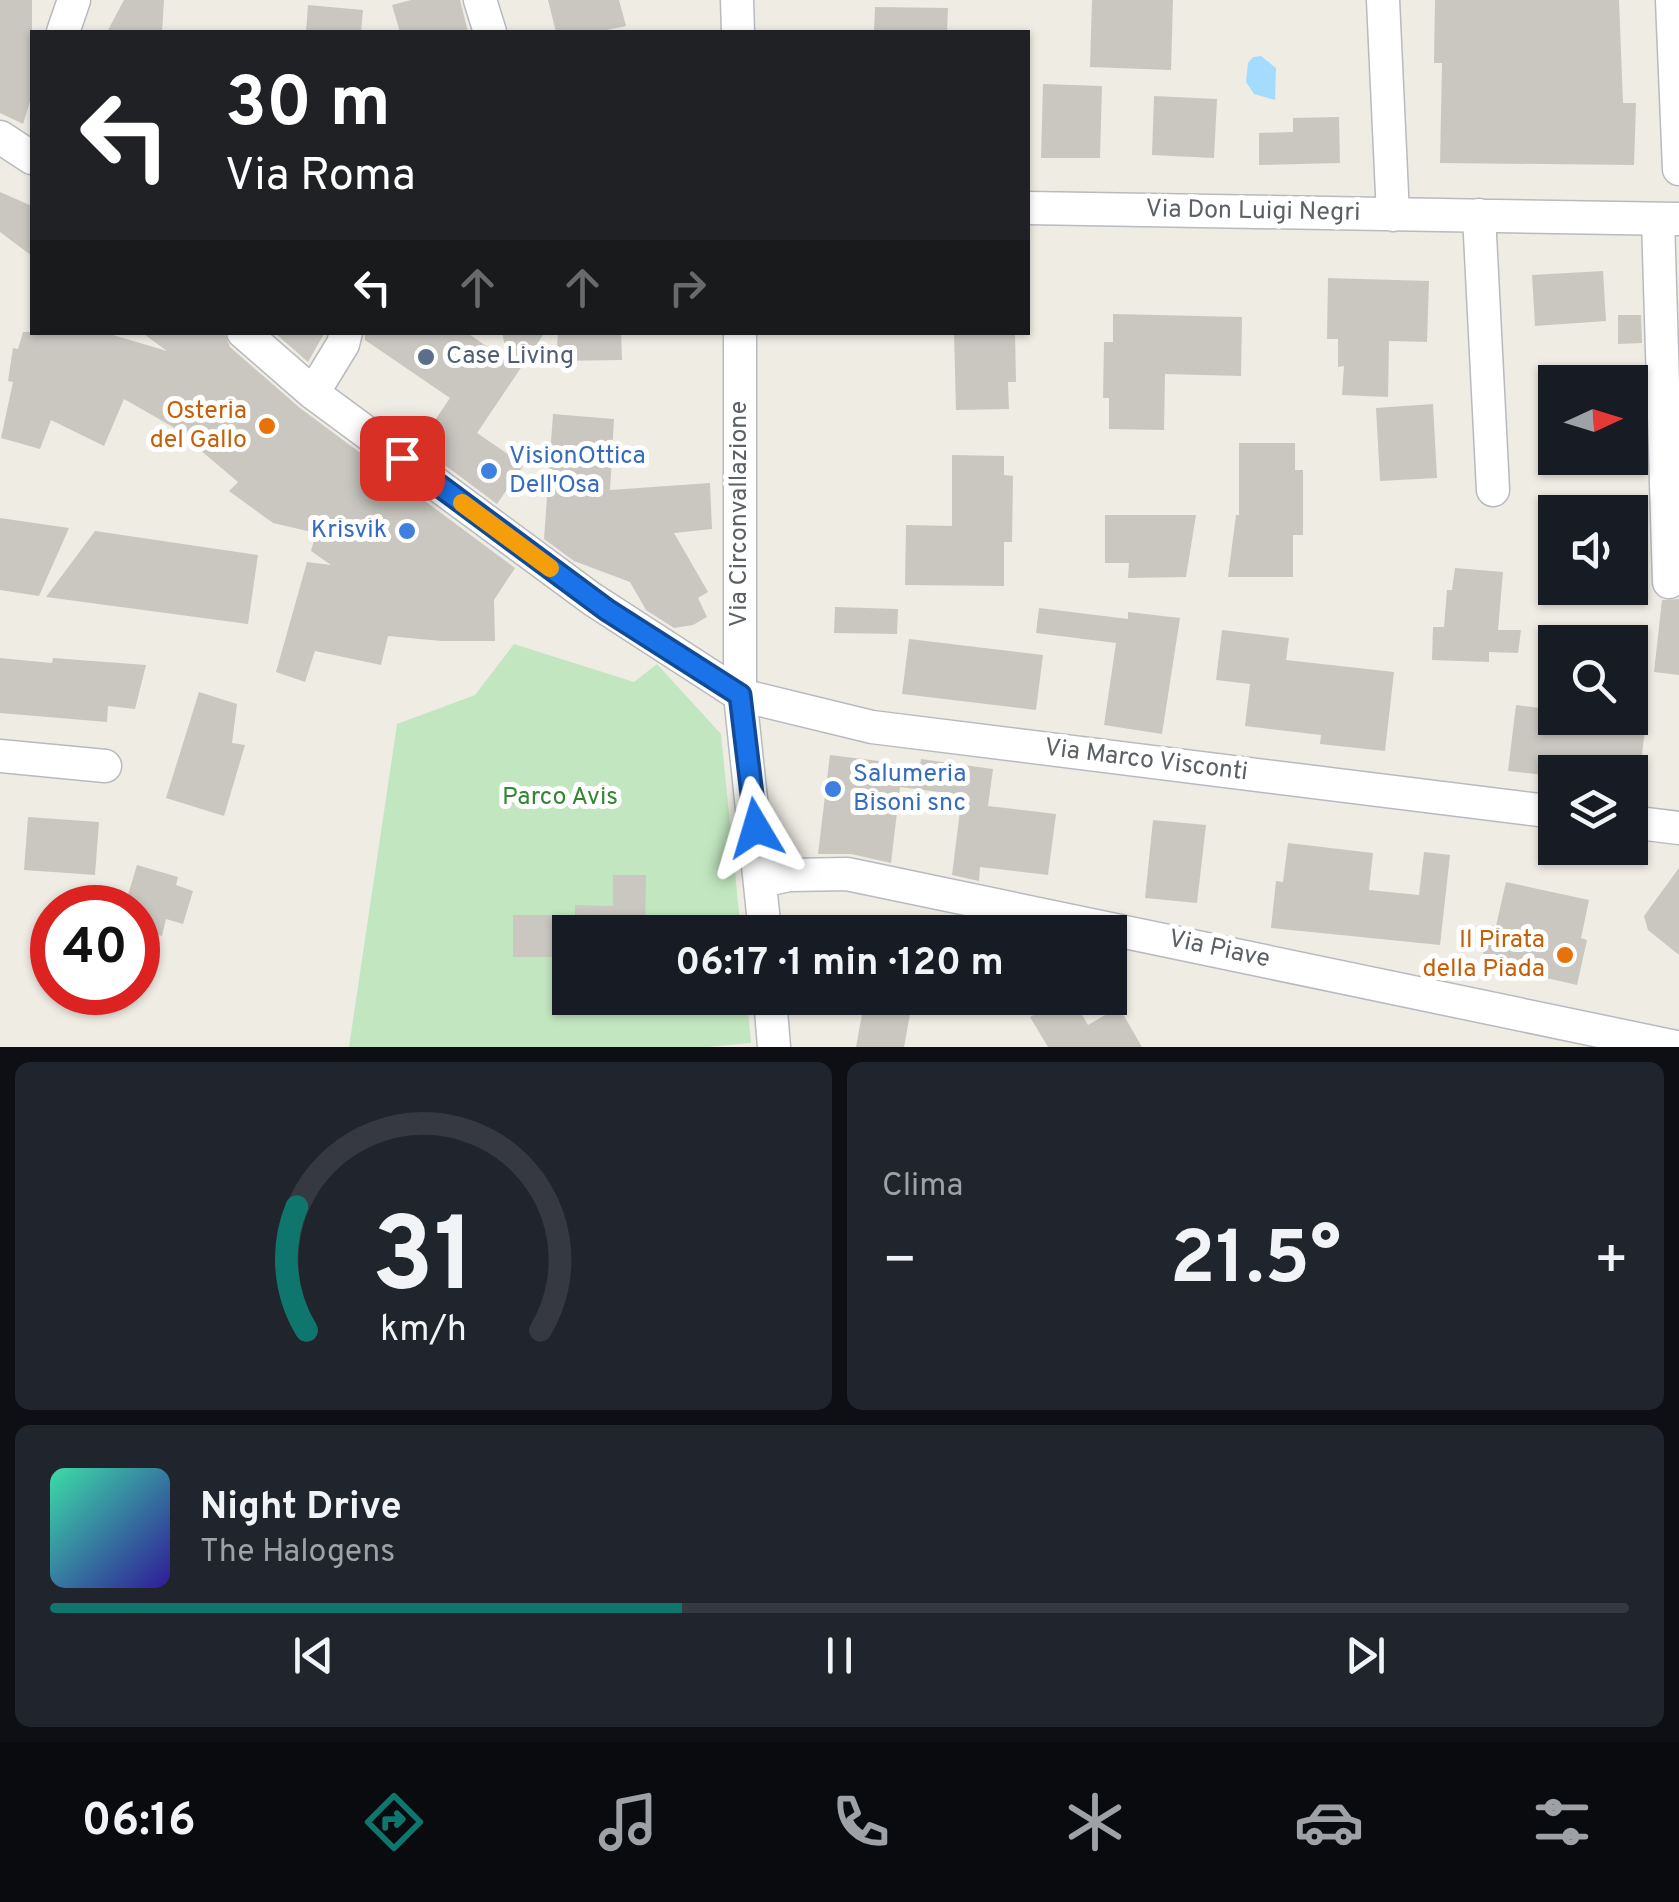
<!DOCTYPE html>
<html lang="it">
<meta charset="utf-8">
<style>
body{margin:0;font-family:Overpass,sans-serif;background:#20242c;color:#f1f3f6;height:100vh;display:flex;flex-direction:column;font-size:38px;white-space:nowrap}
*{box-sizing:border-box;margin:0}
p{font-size:32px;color:#9ea1a6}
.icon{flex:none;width:55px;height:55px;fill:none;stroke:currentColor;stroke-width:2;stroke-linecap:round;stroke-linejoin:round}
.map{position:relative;height:1047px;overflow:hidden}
.panel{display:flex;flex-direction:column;gap:15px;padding:15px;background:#0d0f14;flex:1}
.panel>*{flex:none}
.banner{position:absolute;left:30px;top:30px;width:1000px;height:305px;border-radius:0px;box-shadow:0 2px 8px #0004;background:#202124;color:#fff;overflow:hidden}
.needle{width:65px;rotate:86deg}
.controls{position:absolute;left:1538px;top:365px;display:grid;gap:20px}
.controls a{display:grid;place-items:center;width:110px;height:110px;border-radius:0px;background:#171b24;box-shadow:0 2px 8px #0004;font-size:50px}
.speed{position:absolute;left:30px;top:885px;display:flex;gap:20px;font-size:50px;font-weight:700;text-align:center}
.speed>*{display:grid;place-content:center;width:130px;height:130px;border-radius:50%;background:#171b24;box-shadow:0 2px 8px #0004;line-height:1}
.speed .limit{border:15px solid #d22;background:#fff;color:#111}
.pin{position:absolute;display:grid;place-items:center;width:85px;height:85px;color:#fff;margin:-42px;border-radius:20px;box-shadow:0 5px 15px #0006}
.me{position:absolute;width:110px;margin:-55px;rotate:353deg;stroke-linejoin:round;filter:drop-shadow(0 0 8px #0008)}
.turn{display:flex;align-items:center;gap:35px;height:210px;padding:0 30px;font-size:45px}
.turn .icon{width:130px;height:130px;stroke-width:2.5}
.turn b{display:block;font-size:70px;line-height:85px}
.lanes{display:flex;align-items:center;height:95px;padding:0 30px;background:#0003;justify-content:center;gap:50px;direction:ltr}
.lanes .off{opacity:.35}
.big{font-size:75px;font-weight:700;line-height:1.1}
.panel .card{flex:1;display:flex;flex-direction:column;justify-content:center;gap:15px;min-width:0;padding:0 35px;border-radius:15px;background:#20242c}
.panel .dial{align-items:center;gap:0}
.dial svg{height:260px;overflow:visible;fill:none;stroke:#363941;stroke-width:7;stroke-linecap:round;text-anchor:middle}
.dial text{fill:#f1f3f6;stroke:none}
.song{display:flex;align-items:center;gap:30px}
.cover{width:120px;height:120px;border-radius:15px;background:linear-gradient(135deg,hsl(160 70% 55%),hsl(250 70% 35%))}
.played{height:10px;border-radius:5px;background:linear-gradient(90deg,#0f766e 40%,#363941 40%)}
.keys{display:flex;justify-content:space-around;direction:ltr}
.heat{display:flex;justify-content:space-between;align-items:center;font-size:55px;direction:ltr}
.panel .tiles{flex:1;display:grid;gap:15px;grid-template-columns:1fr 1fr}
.card:last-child{grid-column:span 2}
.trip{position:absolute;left:552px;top:915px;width:575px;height:100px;border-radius:0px;background:#171b24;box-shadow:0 2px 8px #0004;font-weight:700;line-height:100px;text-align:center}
.menu{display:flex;height:160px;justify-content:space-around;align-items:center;background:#090b0e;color:#9ea1a6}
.menu .icon{width:70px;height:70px}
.menu .on{color:#0f766e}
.menu b{font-size:45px;color:#f1f3f6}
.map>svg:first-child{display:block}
.green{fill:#c2e7c0}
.water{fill:#a4dcff}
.building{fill:#cac7c1}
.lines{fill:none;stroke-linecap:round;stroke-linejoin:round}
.minor-casing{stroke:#b7babf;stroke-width:35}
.minor{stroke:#fff;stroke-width:32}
.route-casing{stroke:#114b97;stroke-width:25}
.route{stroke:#1a73e8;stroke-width:18}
.slow{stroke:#f59e0b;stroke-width:18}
.service-dot{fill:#5c6f8a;stroke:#fff;stroke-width:4}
.food-dot{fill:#e8710a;stroke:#fff;stroke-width:4}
.shop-dot{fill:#3f7fe0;stroke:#fff;stroke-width:4}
.labels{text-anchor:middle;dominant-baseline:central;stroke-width:10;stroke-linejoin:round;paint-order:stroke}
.street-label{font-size:25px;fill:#5c6165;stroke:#fff}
.service-label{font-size:25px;fill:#4e5e75;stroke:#fff;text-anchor:start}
.food-label{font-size:25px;fill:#c56008;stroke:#fff;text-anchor:end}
.shop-label{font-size:25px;fill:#366cbe;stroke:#fff;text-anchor:start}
.park-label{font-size:25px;fill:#338632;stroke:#fff}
</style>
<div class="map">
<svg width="1679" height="1047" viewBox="0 0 1679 1047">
<rect width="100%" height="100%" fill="#efece4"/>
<!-- green -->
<path class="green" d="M514,644l120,38 23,-18 64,70 20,198h-171v66h177l4,45 -43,4h-359l48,-323 78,-29z"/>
<!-- water -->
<path class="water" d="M1261,56l15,12 -1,32 -21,-6 -8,-12 2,-19 5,-6z"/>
<!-- building -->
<path class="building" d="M0,0h32v95l-9,29 -23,-11z
M124,0h40l-2,32h-55z
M411,0h49l8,32h-68l-8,-27z
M548,0h71l7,26 -29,6h-41z
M1092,0h81l-2,70 -81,-3z
M1435,0h184l4,103h13l-2,62 -194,-2 2,-100h-8z
M308,5l55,5 -2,22h-55z
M875,7l73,1 -1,24h-73z
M1043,84l59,2 -2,72h-59z
M1154,96l63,3 -3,59 -62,-3z
M1339,117l1,46 -81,2v-32l34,-1v-14z
M0,192l32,14v50l-32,-24z
M1603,271l3,50 -71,5 -3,-51z
M1328,278l101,3 -2,61 -38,-1 -1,56 -46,-2 2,-29 -6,1v-28h-11z
M1113,314l129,3 -1,59 -76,-2 -1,56 -55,-1v-31h-6l1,-56h9z
M1618,315h23l1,28 -24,1z
M23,332h80l64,19 -26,-19h83l6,15 70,61 215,160 -21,32 1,41h-54l-53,-5 -7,29 -66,-14 -10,31 -29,-10 31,-110 24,3 -20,-14 5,-18 -43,-10 -44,-32 9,-9 -65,-55 -49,-28 -20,47 -53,-26 -11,29 -39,-11 12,-56 -5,-1 5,-33 5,1z
M274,332h51l-17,30z
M365,332h101l42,29 -6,-29h43l-68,101 47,32 -27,39 -79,-59 32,-47 -85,-58z
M558,332h63l1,28 -66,1z
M954,332h61l1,50h-8l1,27 -53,1z
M1433,404l4,74 -57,3 -4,-73z
M553,414l61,5 -4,71 100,-7 2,46 -38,4 34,59 -10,6 9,19 -14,8 -19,3 -28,-18 -16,-28 -56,-21 -30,-22z
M1239,443h56v27h8v65h-10v42h-65l8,-62h3z
M952,455l52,1v19l9,1 -1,66h-8v44l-99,-1 1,-60 46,1z
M1105,515h91l-10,62 -58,1 1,-15h-24z
M0,518l69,10 -30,68 -39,-6z
M95,531l163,24 -10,69 -202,-27z
M1455,568l48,4 -5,58h23l-3,23 -29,-1v10l-57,-2 1,-33h11l3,-37h5z
M1679,599v76l-25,-3 8,-72z
M835,607l63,2 -1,25 -63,-1z
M1039,608l89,11v-7l52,6 -18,116 -58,-9 12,-82 -80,-10z
M1222,630l67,8 -3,22 108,12 -9,79 -65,-7 1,-9 -76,-9 5,-42 -34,-4z
M909,639l134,16 -7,55 -134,-16z
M0,658l52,5 1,-5 93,7 -11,44 -27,-3 -1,16 -107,-9z
M199,692l38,12 -5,39 13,2 -21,71 -58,-18z
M1516,705l39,5v8l91,2 -6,52h-85v4l-47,-5z
M830,755l90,11 1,-7 72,10 -5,37 68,8 -8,61 -68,-8 -1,14 -27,-6 10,-80 -62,-8 -9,76 -40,-9h-33z
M28,817l71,5 -4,53 -71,-5z
M1153,820l53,5 -9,78 -52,-5z
M1288,843l85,10 -4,37 50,5 5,-43 26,3 -10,90 -169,-17 5,-47 7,1z
M137,865l41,12 -2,8 17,6 -10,33 -17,-5 -4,17 -24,-7v-21h-14z
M1679,868v87l-31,-25 -4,-14z
M613,875h33l-1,57h-70v-27l38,1z
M1506,882l83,18 -8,38 6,2 -10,45 -96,-22 8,-38 7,1z
M513,915h57v42h-57z
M865,998h48l-9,49h-48z
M1063,998h9l16,27 31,-18 23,40h-94l-18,-30z"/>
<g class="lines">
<!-- minor casing -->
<g class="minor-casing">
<path id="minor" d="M480,0l10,32
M737,0l1,32
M1383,0l10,215
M1672,0l7,169
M63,32l11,-32
M0,137l32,21
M1028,208l651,11
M1479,215l14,275
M1658,219l11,363
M243,332l70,61 279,206 148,96 132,32 683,85
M740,332v363l25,237
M313,393l30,-49 3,-12
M0,756l105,10
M1630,822l49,6
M761,881l28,-6 58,-1 829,173
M770,998l4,49"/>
</g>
<!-- minor -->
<use href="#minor" class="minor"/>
</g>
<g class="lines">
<!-- route casing -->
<g class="route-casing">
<path id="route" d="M402,458l205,152 133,85 16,133"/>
</g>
<!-- route -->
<use href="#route" class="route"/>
<!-- slow -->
<path class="slow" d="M462,503l88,65"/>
</g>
<!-- markers -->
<circle class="service-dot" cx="426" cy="357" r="10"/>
<g class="food-dot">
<circle cx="267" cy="426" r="10"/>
<circle cx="1565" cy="955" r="10"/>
</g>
<g class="shop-dot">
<circle cx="489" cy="471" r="10"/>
<circle cx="407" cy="531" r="10"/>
<circle cx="833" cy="789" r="10"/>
</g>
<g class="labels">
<!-- street labels -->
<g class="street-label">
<text transform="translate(1253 212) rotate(1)">Via Don Luigi Negri</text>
<text transform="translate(740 514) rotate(-90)">Via Circonvallazione</text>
<text transform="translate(1146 761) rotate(7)">Via Marco Visconti</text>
<text transform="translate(1219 950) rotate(12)">Via Piave</text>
</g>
<!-- service labels -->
<g class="service-label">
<text x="446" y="357">Case Living</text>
</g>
<!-- food labels -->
<g class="food-label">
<text x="247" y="412">Osteria<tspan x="247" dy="29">del Gallo</tspan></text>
<text x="1545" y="941">Il Pirata<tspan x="1545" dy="29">della Piada</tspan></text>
</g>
<!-- shop labels -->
<g class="shop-label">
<text x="509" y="457">VisionOttica<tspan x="509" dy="29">Dell'Osa</tspan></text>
<text x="387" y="531" text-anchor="end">Krisvik</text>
<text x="853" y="775">Salumeria<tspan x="853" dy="29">Bisoni snc</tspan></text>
</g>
<!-- park labels -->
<g class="park-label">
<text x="560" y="798">Parco Avis</text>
</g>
</g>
</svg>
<div class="controls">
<a><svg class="needle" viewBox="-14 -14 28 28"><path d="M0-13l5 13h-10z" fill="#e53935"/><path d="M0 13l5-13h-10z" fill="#9ea1a6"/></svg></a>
<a><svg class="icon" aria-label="sound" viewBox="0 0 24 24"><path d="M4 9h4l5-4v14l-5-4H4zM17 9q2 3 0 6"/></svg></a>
<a><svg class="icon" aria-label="search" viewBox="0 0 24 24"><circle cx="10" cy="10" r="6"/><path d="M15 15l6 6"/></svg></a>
<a><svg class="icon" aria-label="layers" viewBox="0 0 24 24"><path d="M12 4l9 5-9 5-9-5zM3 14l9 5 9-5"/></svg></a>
</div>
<div class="speed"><div class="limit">40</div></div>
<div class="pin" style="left:402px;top:458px;background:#d93025"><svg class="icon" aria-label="arrive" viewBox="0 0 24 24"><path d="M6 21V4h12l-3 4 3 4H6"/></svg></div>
<svg class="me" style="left:756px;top:828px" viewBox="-20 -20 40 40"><path d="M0-17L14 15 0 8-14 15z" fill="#1a73e8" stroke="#fff" stroke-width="4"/></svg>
<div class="trip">06:17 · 1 min · 120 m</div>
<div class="banner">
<div class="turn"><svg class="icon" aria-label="left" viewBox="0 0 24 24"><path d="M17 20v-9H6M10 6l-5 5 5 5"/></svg><div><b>30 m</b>Via Roma</div></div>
<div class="lanes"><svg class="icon" aria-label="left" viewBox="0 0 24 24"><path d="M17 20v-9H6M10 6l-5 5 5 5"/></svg><svg class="icon off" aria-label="ahead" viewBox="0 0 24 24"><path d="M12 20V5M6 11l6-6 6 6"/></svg><svg class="icon off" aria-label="ahead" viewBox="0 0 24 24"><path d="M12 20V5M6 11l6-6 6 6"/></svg><svg class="icon off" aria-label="right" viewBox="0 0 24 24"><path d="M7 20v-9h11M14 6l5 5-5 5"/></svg></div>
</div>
</div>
<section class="panel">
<div class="tiles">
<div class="card dial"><svg viewBox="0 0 100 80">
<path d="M14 69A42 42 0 1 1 86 69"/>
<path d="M14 69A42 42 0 0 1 11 31" stroke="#0f766e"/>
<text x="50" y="56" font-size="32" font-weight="700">31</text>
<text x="50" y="72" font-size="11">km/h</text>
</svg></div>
<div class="card"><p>Clima</p>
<div class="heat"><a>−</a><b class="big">21.5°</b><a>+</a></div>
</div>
<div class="card">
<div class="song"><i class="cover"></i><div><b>Night Drive</b><p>The Halogens</p></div></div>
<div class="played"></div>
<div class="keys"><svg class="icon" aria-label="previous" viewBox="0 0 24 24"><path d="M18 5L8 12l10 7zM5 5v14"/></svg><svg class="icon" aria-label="pause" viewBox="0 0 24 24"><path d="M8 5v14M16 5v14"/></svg><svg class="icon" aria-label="next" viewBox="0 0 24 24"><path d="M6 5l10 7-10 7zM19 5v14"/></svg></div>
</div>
</div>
</section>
<nav class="menu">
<b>06:16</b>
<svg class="icon on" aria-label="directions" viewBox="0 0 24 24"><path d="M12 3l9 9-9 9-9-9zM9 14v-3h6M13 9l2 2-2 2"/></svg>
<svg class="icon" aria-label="music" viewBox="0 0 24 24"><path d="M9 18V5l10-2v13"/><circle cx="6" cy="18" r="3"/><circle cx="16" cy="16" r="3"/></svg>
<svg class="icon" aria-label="phone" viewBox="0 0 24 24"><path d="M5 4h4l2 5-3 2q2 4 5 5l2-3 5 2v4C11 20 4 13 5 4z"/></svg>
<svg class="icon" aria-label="climate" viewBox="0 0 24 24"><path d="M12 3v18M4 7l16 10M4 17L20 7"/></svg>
<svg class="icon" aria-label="car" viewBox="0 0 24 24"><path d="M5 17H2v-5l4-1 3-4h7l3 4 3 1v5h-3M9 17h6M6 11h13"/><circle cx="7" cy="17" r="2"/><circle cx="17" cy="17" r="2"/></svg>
<svg class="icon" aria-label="filters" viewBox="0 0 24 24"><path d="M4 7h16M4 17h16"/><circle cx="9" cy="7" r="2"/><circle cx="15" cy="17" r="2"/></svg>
</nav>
